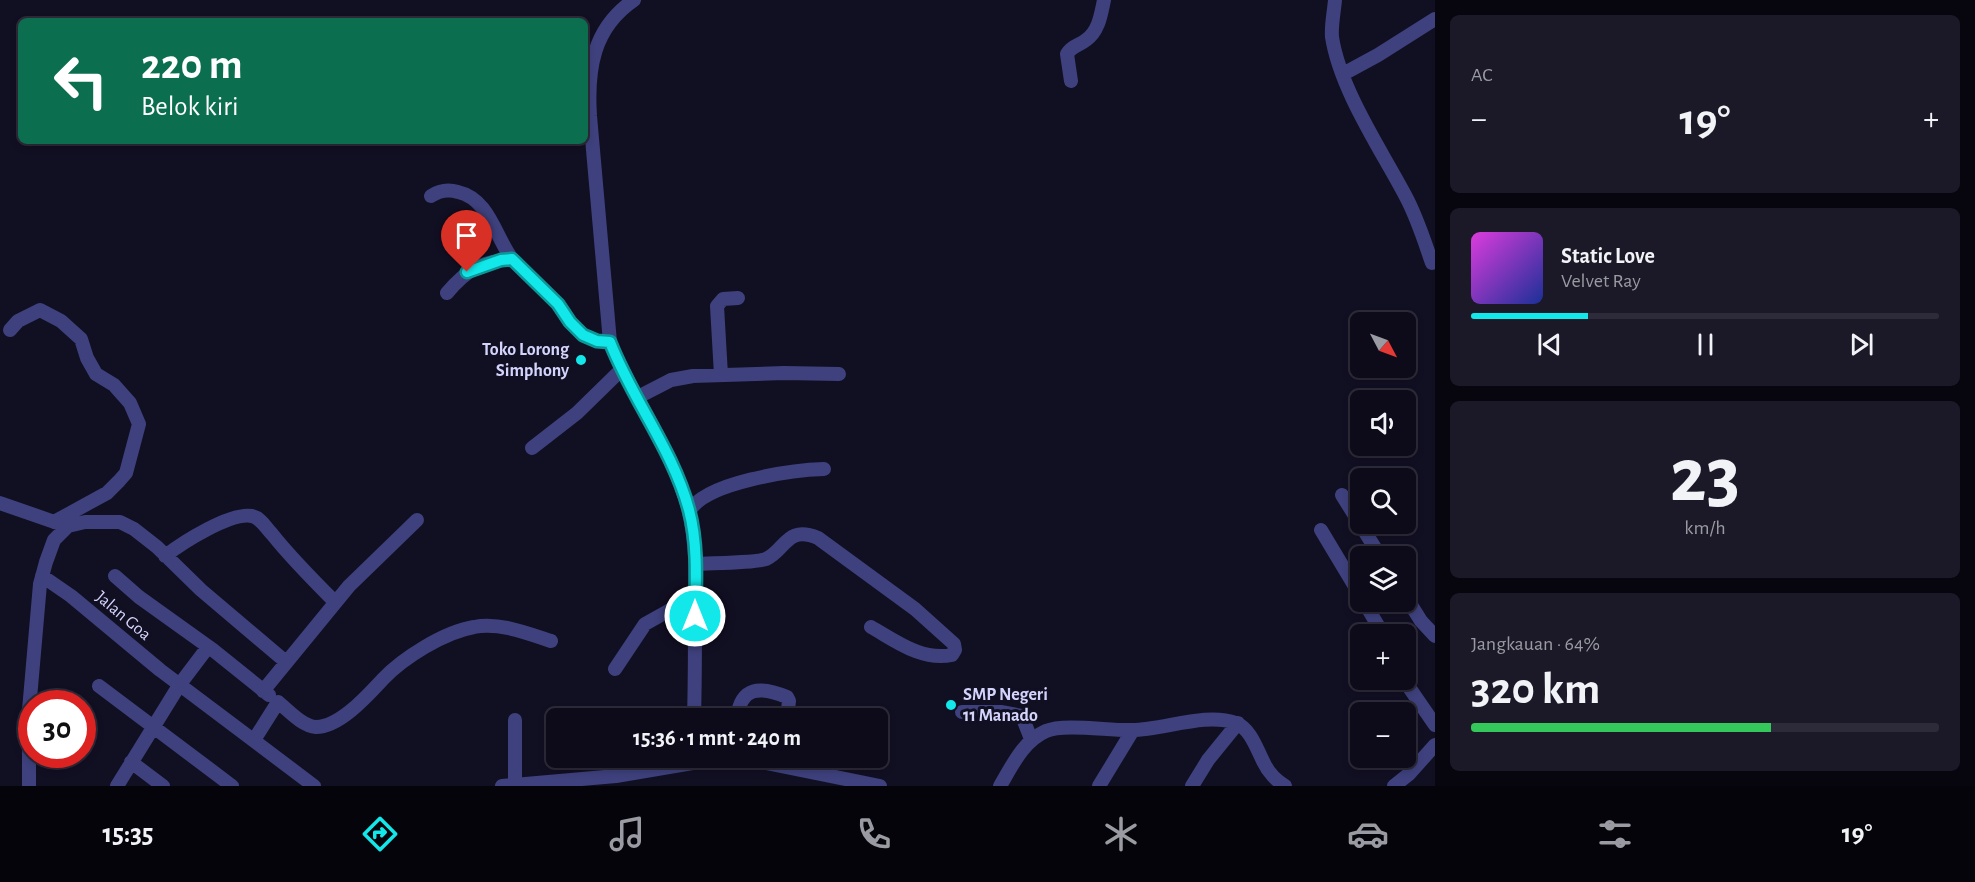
<!DOCTYPE html>
<html lang="id">
<meta charset="utf-8">
<style>
body{margin:0;font-family:"Alegreya Sans",sans-serif;background:#1b1927;color:#f1f3f6;height:100vh;display:flex;flex-direction:column;font-size:22px;white-space:nowrap}
*{box-sizing:border-box;margin:0}
p{font-size:20px;color:#9a9ba2}
.icon{flex:none;width:33px;height:33px;fill:none;stroke:currentColor;stroke-width:2;stroke-linecap:round;stroke-linejoin:round}
.map{position:relative;flex:1;overflow:hidden}
.sheet{display:flex;flex-direction:column;gap:15px;padding:15px;background:#07060e;width:540px}
.sheet>*{flex:none}
.guide{position:absolute;left:18px;top:18px;width:570px;height:126px;border-radius:9px;box-shadow:0 3px 9px #0003,0 0 0 2px #2d2b39;background:#0b6e4f;color:#fff;overflow:hidden}
.needle{width:39px;rotate:131deg}
.buttons{position:absolute;left:1350px;top:312px;display:grid;gap:12px}
.buttons a{display:grid;place-items:center;width:66px;height:66px;border-radius:9px;background:#0d0b1a;box-shadow:0 3px 9px #0003,0 0 0 2px #2d2b39;font-size:30px}
.speed{position:absolute;left:18px;top:690px;display:flex;gap:12px;font-size:30px;font-weight:700;text-align:center}
.speed>*{display:grid;place-content:center;width:78px;height:78px;border-radius:50%;background:#0d0b1a;box-shadow:0 3px 9px #0003,0 0 0 2px #2d2b39;line-height:1}
.speed .limit{border:9px solid #d22;background:#fff;color:#111}
.pin{position:absolute;display:grid;place-items:center;width:51px;height:51px;color:#fff;margin:-62px -26px;border-radius:50% 50% 50% 0;rotate:-45deg;box-shadow:0 0 6px #0007}
.pin .icon{rotate:45deg}
.me{position:absolute;width:66px;margin:-33px;rotate:0deg;stroke-linejoin:round;filter:drop-shadow(0 0 4px #0008)}
.turn{display:flex;align-items:center;gap:21px;height:126px;padding:0 24px;font-size:27px}
.turn .icon{width:78px;height:78px;stroke-width:2.5}
.turn b{display:block;font-size:42px;line-height:51px}
.big{font-size:45px;font-weight:700;line-height:1.1}
.sheet .tile{flex:1;display:flex;flex-direction:column;justify-content:center;gap:9px;min-width:0;padding:0 21px;border-radius:9px;background:#1b1927}
.sheet .dial{align-items:center;gap:0}
.dial b{font-size:78px;line-height:1}
.song{display:flex;align-items:center;gap:18px}
.cover{width:72px;height:72px;border-radius:9px;background:linear-gradient(135deg,hsl(300 70% 55%),hsl(230 70% 35%))}
.played{height:6px;border-radius:3px;background:linear-gradient(90deg,#12e8ea 25%,#2d2b39 25%)}
.keys{display:flex;justify-content:space-around;direction:ltr}
.heat{display:flex;justify-content:space-between;align-items:center;font-size:33px;direction:ltr}
.charge{height:9px;border-radius:4px;background:linear-gradient(90deg,#34c759 64%,#2d2b39 0)}
.trip{position:absolute;left:546px;top:708px;width:342px;height:60px;border-radius:9px;background:#0d0b1a;box-shadow:0 3px 9px #0003,0 0 0 2px #2d2b39;font-weight:700;line-height:60px;text-align:center}
.menu{display:flex;height:96px;justify-content:space-around;align-items:center;background:#05040a;color:#9a9ba2}
.menu .icon{width:42px;height:42px}
.menu .current{color:#12e8ea}
.menu b{font-size:27px;color:#f1f3f6}
main{display:flex;flex:1;min-height:0}
.map>svg:first-child{display:block}
.lines{fill:none;stroke-linecap:round;stroke-linejoin:round}
.minor{stroke:#3e417d;stroke-width:14}
.route-casing{stroke:#0c9798;stroke-width:15}
.route{stroke:#12e8ea;stroke-width:10}
.poi-dot{fill:#12e8ea;stroke:#110f22;stroke-width:2}
.labels{text-anchor:middle;dominant-baseline:central;stroke-width:6;stroke-linejoin:round;paint-order:stroke}
.poi-label{font-size:18px;font-weight:bold;fill:#d4d3fc;stroke:#110f22;text-anchor:end}
.street-label{font-size:18px;fill:#d4d3fc;stroke:#110f22}
</style>
<main>
<div class="map">
<svg width="1435" height="786" viewBox="0 0 1435 786">
<rect width="100%" height="100%" fill="#110f22"/>
<g class="lines">
<!-- minor -->
<path class="minor" d="M634,0c-41,28 -47,69 -44,116l20,226c21,52 56,99 74,153 13,38 12,78 11,118 0,35 0,70 -1,105
M1335,0c-1,12 -4,25 -3,37 8,52 48,111 73,158 12,22 19,45 27,68
M1343,74l35,-19 57,-36
M1071,81l-4,-27c5,-9 12,-8 19,-14 13,-9 15,-26 18,-40
M431,196c9,-6 17,-7 27,-4 31,7 37,44 54,67
M447,293c20,-24 34,-31 65,-34l46,45 12,18 13,13 14,6 13,1
M10,330l8,-9 22,-11 21,11 20,18 6,19 9,16 18,11 16,18 9,21 -13,49 -7,8 -12,12 -53,29
M721,375l-4,-69 6,-7 15,-1
M638,397l33,-17 22,-4 91,-3 55,1
M532,448l45,-35 44,-43
M1342,495l38,61
M0,503l63,22
M689,512c15,-30 104,-42 135,-43
M1321,530l39,65
M165,556c17,-13 65,-44 87,-40 9,2 14,12 20,18 19,24 41,46 63,68
M696,564c14,-1 60,-1 70,-5 20,-9 20,-34 52,-21l97,71 39,35 1,6 -3,5c-31,6 -56,-14 -81,-28
M42,576l29,20 89,74 154,116
M115,576l24,21 74,53 56,45
M1406,597l15,24 14,15
M1364,602l19,32
M615,669l30,-45 50,-28
M1404,680l31,45
M99,686l133,100
M263,691l86,-105 68,-66
M962,712h40l20,4 9,23
M737,718c4,-32 23,-32 50,-21l2,4 -2,17
M254,740l24,-38c10,8 24,24 38,25 24,0 52,-32 67,-48 20,-21 61,-47 91,-52 25,-5 53,6 77,14
M742,758l138,28
M131,762l32,24
M515,785v-65
M29,786v-76l11,-126 6,-22 8,-22 14,-14 17,-4h35l14,7 23,18 44,43 85,72
M117,786l63,-102 28,-37
M502,786l114,-10 106,-18
M1000,786c12,-20 23,-45 46,-55 18,-8 64,0 86,-1 32,0 73,-18 104,-7 15,6 21,27 28,40 4,9 13,18 21,23
M1099,786l34,-56
M1192,786l16,-26 30,-37
M1394,786l15,-12 26,-29"/>
</g>
<g class="lines">
<!-- route casing -->
<g class="route-casing">
<path id="route" d="M467,272l34,-12 11,-1 46,45 12,18 13,13 14,6 13,1c22,57 63,108 79,168 9,34 7,71 6,106"/>
</g>
<!-- route -->
<use href="#route" class="route"/>
</g>
<!-- markers -->
<g class="poi-dot">
<circle cx="581" cy="360" r="6"/>
<circle cx="951" cy="705" r="6"/>
</g>
<g class="labels">
<!-- poi labels -->
<g class="poi-label">
<text x="569" y="350">Toko Lorong<tspan x="569" dy="21">Simphony</tspan></text>
<text x="963" y="695" text-anchor="start">SMP Negeri<tspan x="963" dy="21">11 Manado</tspan></text>
</g>
<!-- street labels -->
<g class="street-label">
<text transform="translate(123 616) rotate(40)">Jalan Goa</text>
</g>
</g>
</svg>
<div class="buttons">
<a><svg class="needle" viewBox="-14 -14 28 28"><path d="M0-13l5 13h-10z" fill="#e53935"/><path d="M0 13l5-13h-10z" fill="#9a9ba2"/></svg></a>
<a><svg class="icon" aria-label="sound" viewBox="0 0 24 24"><path d="M4 9h4l5-4v14l-5-4H4zM17 9q2 3 0 6"/></svg></a>
<a><svg class="icon" aria-label="search" viewBox="0 0 24 24"><circle cx="10" cy="10" r="6"/><path d="M15 15l6 6"/></svg></a>
<a><svg class="icon" aria-label="layers" viewBox="0 0 24 24"><path d="M12 4l9 5-9 5-9-5zM3 14l9 5 9-5"/></svg></a>
<a>+</a>
<a>−</a>
</div>
<div class="speed"><div class="limit">30</div></div>
<div class="pin" style="left:467px;top:272px;background:#d93025"><svg class="icon" aria-label="arrive" viewBox="0 0 24 24"><path d="M6 21V4h12l-3 4 3 4H6"/></svg></div>
<svg class="me" style="left:695px;top:616px" viewBox="-20 -20 40 40"><circle r="17" fill="#12e8ea" stroke="#fff" stroke-width="3"/><path d="M0-11L8 9 0 5-8 9z" fill="#fff"/></svg>
<div class="trip">15:36 · 1 mnt · 240 m</div>
<div class="guide">
<div class="turn"><svg class="icon" aria-label="left" viewBox="0 0 24 24"><path d="M17 20v-9H6M10 6l-5 5 5 5"/></svg><div><b>220 m</b>Belok kiri</div></div>
</div>
</div>
<section class="sheet">
<div class="tile"><p>AC</p>
<div class="heat"><a>−</a><b class="big">19°</b><a>+</a></div>
</div>
<div class="tile">
<div class="song"><i class="cover"></i><div><b>Static Love</b><p>Velvet Ray</p></div></div>
<div class="played"></div>
<div class="keys"><svg class="icon" aria-label="previous" viewBox="0 0 24 24"><path d="M18 5L8 12l10 7zM5 5v14"/></svg><svg class="icon" aria-label="pause" viewBox="0 0 24 24"><path d="M8 5v14M16 5v14"/></svg><svg class="icon" aria-label="next" viewBox="0 0 24 24"><path d="M6 5l10 7-10 7zM19 5v14"/></svg></div>
</div>
<div class="tile dial"><b>23</b><p>km/h</p></div>
<div class="tile"><p>Jangkauan · 64%</p><b class="big">320 km</b><div class="charge"></div></div>
</section>
</main>
<nav class="menu">
<b>15:35</b>
<svg class="icon current" aria-label="directions" viewBox="0 0 24 24"><path d="M12 3l9 9-9 9-9-9zM9 14v-3h6M13 9l2 2-2 2"/></svg>
<svg class="icon" aria-label="music" viewBox="0 0 24 24"><path d="M9 18V5l10-2v13"/><circle cx="6" cy="18" r="3"/><circle cx="16" cy="16" r="3"/></svg>
<svg class="icon" aria-label="phone" viewBox="0 0 24 24"><path d="M5 4h4l2 5-3 2q2 4 5 5l2-3 5 2v4C11 20 4 13 5 4z"/></svg>
<svg class="icon" aria-label="climate" viewBox="0 0 24 24"><path d="M12 3v18M4 7l16 10M4 17L20 7"/></svg>
<svg class="icon" aria-label="car" viewBox="0 0 24 24"><path d="M5 17H2v-5l4-1 3-4h7l3 4 3 1v5h-3M9 17h6M6 11h13"/><circle cx="7" cy="17" r="2"/><circle cx="17" cy="17" r="2"/></svg>
<svg class="icon" aria-label="filters" viewBox="0 0 24 24"><path d="M4 7h16M4 17h16"/><circle cx="9" cy="7" r="2"/><circle cx="15" cy="17" r="2"/></svg>
<b>19°</b>
</nav>
